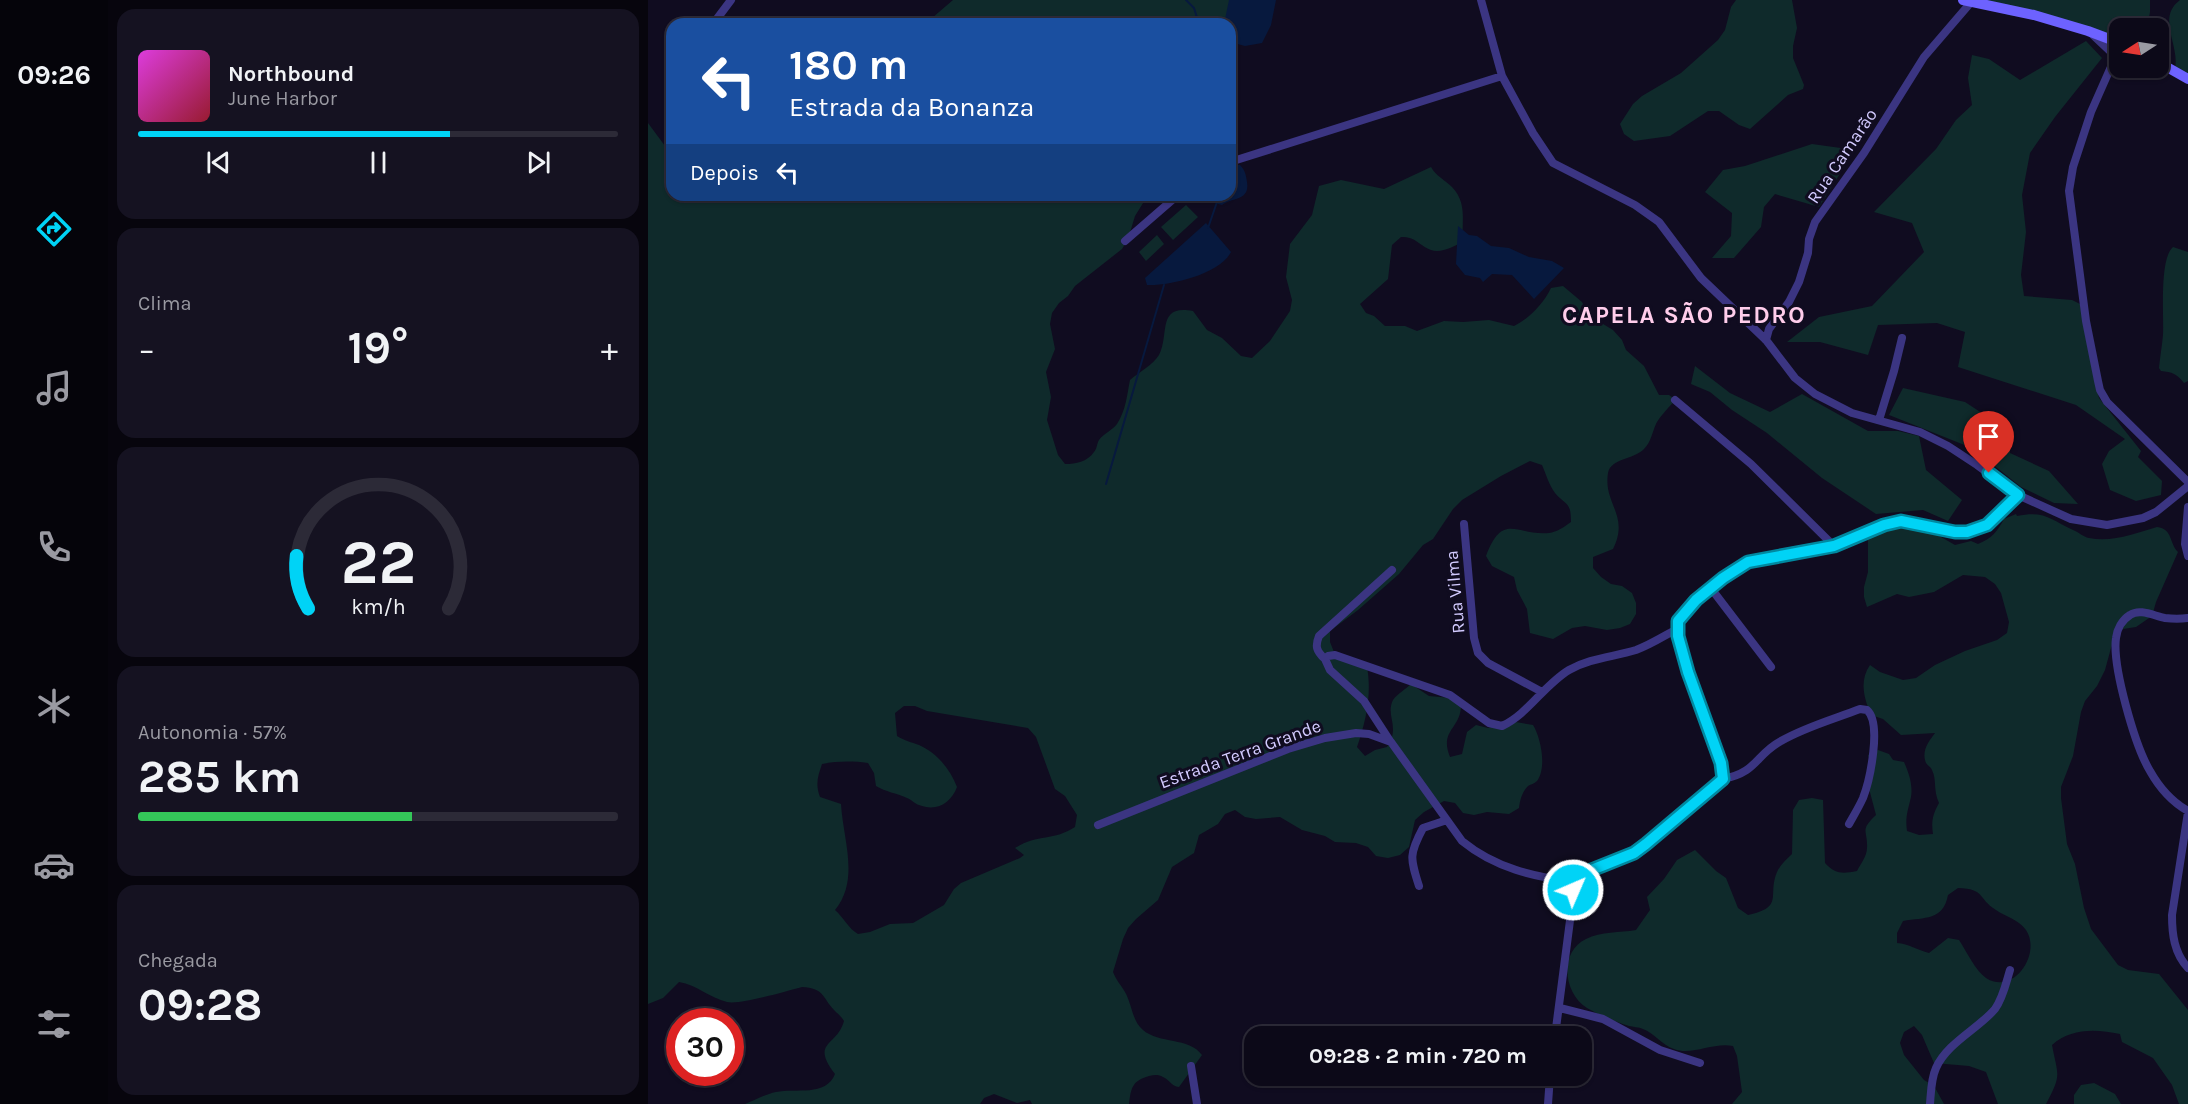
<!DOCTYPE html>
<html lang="pt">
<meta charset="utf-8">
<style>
body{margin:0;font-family:Karla,sans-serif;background:#151221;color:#f1f3f6;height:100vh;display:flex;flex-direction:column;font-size:22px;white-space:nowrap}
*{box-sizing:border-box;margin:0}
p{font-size:20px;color:#9a9aa2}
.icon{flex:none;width:33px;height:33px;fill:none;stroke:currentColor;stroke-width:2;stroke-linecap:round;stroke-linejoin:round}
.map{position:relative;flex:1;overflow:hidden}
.sheet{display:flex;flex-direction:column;gap:9px;padding:9px;background:#07050d;width:540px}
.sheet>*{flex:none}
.banner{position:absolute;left:18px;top:18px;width:570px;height:183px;border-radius:18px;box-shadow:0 2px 4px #0004,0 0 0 2px #2c2a37;background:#1a4fa0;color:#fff;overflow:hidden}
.needle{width:39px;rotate:258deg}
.buttons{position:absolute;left:1461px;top:18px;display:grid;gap:12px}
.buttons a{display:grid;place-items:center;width:60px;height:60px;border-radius:12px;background:#0c0918;box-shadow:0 2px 4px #0004,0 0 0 2px #2c2a37;font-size:30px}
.speed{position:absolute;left:18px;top:1008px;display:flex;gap:12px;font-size:30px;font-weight:700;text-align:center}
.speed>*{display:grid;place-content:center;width:78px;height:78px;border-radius:50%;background:#0c0918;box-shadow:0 2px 4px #0004,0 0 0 2px #2c2a37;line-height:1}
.speed .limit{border:9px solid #d22;background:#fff;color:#111}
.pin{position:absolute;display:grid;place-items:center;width:51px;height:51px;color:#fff;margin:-62px -26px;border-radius:50% 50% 50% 0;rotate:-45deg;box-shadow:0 0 6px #0007}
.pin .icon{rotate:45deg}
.me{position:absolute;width:66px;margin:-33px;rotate:45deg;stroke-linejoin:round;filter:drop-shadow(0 0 4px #0008)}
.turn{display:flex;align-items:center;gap:21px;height:126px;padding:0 24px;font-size:27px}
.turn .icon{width:78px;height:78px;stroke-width:2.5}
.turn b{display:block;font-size:42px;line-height:51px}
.then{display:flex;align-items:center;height:57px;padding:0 24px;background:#0003;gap:12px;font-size:22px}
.big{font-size:45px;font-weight:700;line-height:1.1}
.sheet .tile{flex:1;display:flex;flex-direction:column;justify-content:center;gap:9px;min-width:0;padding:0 21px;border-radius:18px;background:#151221}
.sheet .dial{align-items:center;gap:0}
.dial svg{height:156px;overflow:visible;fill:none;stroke:#2c2a37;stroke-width:7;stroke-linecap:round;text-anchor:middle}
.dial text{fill:#f1f3f6;stroke:none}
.song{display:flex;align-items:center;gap:18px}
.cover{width:72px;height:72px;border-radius:9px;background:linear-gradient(135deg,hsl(300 70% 55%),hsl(350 70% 35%))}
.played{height:6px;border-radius:3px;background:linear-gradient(90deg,#00d3f6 65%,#2c2a37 65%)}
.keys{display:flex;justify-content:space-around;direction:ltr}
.heat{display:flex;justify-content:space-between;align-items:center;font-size:33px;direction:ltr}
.charge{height:9px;border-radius:4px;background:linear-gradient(90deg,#34c759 57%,#2c2a37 0)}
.trip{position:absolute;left:596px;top:1026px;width:348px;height:60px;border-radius:18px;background:#0c0918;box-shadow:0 2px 4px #0004,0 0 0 2px #2c2a37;font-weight:700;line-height:60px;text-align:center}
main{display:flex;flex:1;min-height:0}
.tab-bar{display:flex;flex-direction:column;width:108px;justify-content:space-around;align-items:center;background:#05040a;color:#9a9aa2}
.tab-bar .icon{width:42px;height:42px}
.tab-bar .selected{color:#00d3f6}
.tab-bar b{font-size:27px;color:#f1f3f6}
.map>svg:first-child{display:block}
.green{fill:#0f2a2b;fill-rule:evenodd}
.water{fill:#07193e}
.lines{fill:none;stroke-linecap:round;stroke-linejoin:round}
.stream{stroke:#07193e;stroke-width:2}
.street{stroke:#3b3582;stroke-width:8}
.secondary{stroke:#6d62ff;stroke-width:10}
.route-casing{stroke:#0089a0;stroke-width:15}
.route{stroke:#00d3f6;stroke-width:10}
.labels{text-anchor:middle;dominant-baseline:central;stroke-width:6;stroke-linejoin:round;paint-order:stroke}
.street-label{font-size:18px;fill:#d3cbff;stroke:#100c20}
.district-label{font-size:24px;font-weight:bold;letter-spacing:1.5px;fill:#ffcdeb;stroke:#100c20}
</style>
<main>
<nav class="tab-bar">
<b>09:26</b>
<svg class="icon selected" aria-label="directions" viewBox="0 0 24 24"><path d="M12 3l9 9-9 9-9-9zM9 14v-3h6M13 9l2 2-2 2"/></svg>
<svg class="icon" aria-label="music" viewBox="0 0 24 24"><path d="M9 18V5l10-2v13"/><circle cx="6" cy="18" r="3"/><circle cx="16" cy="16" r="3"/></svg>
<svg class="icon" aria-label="phone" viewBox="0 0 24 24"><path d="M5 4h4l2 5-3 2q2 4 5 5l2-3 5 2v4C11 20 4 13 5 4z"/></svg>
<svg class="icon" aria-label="climate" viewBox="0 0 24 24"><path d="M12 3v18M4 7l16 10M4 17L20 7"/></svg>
<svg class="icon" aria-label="car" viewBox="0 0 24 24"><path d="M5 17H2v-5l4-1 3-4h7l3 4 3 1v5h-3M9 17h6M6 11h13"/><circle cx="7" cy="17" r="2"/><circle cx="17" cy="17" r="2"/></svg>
<svg class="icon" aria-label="filters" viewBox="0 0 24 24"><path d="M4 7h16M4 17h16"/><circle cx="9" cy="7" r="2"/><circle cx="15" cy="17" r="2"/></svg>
</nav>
<section class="sheet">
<div class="tile">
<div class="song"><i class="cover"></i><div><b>Northbound</b><p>June Harbor</p></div></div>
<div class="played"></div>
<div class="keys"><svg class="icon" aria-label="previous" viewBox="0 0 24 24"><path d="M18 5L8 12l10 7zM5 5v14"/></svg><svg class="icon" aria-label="pause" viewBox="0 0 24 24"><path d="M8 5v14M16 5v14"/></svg><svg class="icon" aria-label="next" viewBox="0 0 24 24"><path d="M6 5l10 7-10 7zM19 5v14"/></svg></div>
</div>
<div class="tile"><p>Clima</p>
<div class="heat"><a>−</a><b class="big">19°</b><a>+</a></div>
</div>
<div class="tile dial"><svg viewBox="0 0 100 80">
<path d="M14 69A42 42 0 1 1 86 69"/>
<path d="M14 69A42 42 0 0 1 8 42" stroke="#00d3f6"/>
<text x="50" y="56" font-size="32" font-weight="700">22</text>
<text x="50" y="72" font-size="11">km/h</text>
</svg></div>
<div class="tile"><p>Autonomia · 57%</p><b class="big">285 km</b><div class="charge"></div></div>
<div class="tile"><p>Chegada</p><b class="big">09:28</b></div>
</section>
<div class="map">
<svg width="1540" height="1104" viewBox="0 0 1540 1104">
<rect width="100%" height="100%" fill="#100c20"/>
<!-- green -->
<path class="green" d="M305,0h281l-8,24h-301z
M1088,0h56l5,28 -4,18v12l11,27 -1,4 -15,6 -38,34 -11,-4 -20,-14h-11l-38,25 -36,5 -10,-7 -4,-10 13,-20 9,-8 39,-23 37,-33 7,-10 6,-23z
M1327,0h175v12l-3,16h-27l-1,11 -64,-17 -47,-7 -25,-13z
M1532,0h8v76l-13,-8c5,-23 -19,-50 5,-68z
M1438,41l16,17 -47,59 -25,36 -8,42 4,37 -5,43 3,21 48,4 8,4 19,94 42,53 -3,6 24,24 -1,14 -25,6 -26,-11 -8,-26 7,-13 16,-12 -49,-34 -118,-38 7,-35 -28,-9 -59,2 -10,30 -48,-13h-33l32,-25 53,-11 52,-54 -12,-29 -38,-11 62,-63 20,-29 16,-15 -4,-27 4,-23 17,4 31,21z
M0,123l20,27 4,1v44h476l-13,21 -7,23 -6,10 -47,37 -7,10 -9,7 -7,10 -2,11 5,25 -9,23 5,25 -4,23 11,35 7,9c11,0 22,-2 29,-12 3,-3 3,-9 5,-12 5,-7 14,-10 18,-16 9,-14 10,-29 13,-44 9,-8 23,-15 29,-25 11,-21 -3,-51 34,-44l14,19 15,8 19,18 11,2 18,-17 20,-30 2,-11 -6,-23 4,-33 22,-29 7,-29 22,-6 43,9 47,-22c5,9 14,13 21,20 16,17 9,35 11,55 -9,4 -22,12 -32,8 -13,-5 -14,-13 -30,-13l-9,8 -4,34 -28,25 6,9 8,3 11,10h20l12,5 27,-10 19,1 26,-2 25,6c16,-8 29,-22 37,-38l12,-2 19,16 10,20 11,2 10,6 9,10 4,10 18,16 15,29h10l7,5c-4,3 -18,19 -20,24 -4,9 -5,18 -12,25 -11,11 -33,9 -36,24 -5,31 22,42 5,76l-20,8v11l8,9 10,7 11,2 10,7 4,10v11l-6,10 -10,4 -13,2 -22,-4 -13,2 -19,11 -23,-6 -3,-24 -10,-19 -3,-13 -22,-11 -6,-10c17,-45 30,-20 63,-23 8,-1 15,-6 22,-11 0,-21 -5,-16 -16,-29 -6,-8 -9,-19 -13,-28l-12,-4 -29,15 -39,24 -9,9 -20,30 -10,6 -24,29 -41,36 -28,21v11l4,10 33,15c5,27 -1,54 -10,80l8,9 10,-6 12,-3c14,-20 -2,-31 6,-47 5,-7 12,-10 18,-16l18,12 22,2 10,7c0,24 -22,25 -11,52l12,-3 5,-22 9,-7 12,3 22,-7 23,4c8,13 14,43 4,56 -3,3 -6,3 -9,5 -6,6 -8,14 -9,22l-10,6 -22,-2 -13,3 -11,-2 -8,-10 -11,-2 -20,11 -9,8 -6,27 -9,8 -12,3 -12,-2 -8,-9 -12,-4 -21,-1 -10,-6 -23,-6 -22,-13 -24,2 -11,-2 -10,-7 -10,4 -7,10 -19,11 -5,18 -22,14 -14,33 -22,19 -8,9 -5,11 -10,33c3,8 8,13 12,20 7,12 7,29 18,38 16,14 46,7 59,25l-23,32c-8,-1 -9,-7 -16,-10 -5,-3 -9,-2 -14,-1 -17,5 -18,12 -20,28h-97l-2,-4 -13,3 -23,-9 -10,4 -4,6h-235c10,-4 21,-10 31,-12 20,-4 50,5 59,-18 -25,-33 2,-27 9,-53 -3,-5 -6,-7 -10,-11 -12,-13 -10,-22 -32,-23 -16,4 -61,18 -75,15 -17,-4 -30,-17 -48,-20l-16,16 -15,6zM256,706h11l12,5 101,17 8,9 19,52 10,7 12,19 -2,12c-21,14 -38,7 -60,21l9,7 -4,3 -59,25 -7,6 -10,16 -31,18 -23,1 -20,8 -12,2c-9,-5 -15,-17 -23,-24 25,-31 8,-70 6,-106l-21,-7c-5,-13 -2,-21 2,-33 16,-3 30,-3 46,-1l6,10 2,13c10,6 20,7 31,12 5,2 8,6 12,7 18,7 32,-2 38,-18 -7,-18 -20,-34 -38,-42 -8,-3 -14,-4 -22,-9l-2,-23z
M1164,144l43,6 -36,57 -44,-13 -11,13 -3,20 -27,31h-22l19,-22 1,-23 -27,-21 18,-22 22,-4z
M538,205l12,12 -25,23 -12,-13z
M509,235l7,9 -18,17 -7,-9z
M1525,247l15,5v129l-4,2c-7,-9 -12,-11 -23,-12l-2,-3c1,-11 3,-22 4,-33 1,-19 -4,-76 10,-88z
M1047,366l35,27 40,19 32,-18 66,37h30l21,5 7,34 36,30 -14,21 -25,-11 -47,4 -54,-36 -55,-45 -35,-23 -22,-18 -19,-8z
M1255,388l62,14 26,17 19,22v12l39,18 29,33 -24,-1 -33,-16 -49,-39 -83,-33z
M1368,514l1,2c28,-6 34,4 56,14 6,2 10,7 16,8 23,5 47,-5 68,-11 16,2 12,16 21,25l-22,50 -4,14 -16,11 -13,2 -9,8 -9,33 -8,16 -12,15 -4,11 -8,44 -12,31v11l6,46 8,20 9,44 7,21 27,36 10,5 31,4 29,36v94h-9l-7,-19 -19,-27 -31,-16 -2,-8c-24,-5 -49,-6 -68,11 6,32 10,29 -6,59h-48l-12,-32 -17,-6 -35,-3 -12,-28 -8,-9 -10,6 -4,11 4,12 20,25 10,6 10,18h-212l10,-12 -5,-36 -4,-10c-20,-4 -41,10 -59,3 -12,-4 -20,-16 -31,-20 -4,-2 -10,-2 -14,-3 -13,-4 -30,-11 -42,-18 -24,-15 -28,-56 -1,-69 15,-8 34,-6 50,-9l14,-20 -3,-13 17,-18 13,-19 18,-10 21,21 10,7 12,30 10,7c37,-8 19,-19 29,-43 3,-7 10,-13 15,-18l1,-44 6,-10 13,-2 11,2 2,63c10,11 17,11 32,8 3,-6 10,-15 10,-23 1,-18 -8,-17 9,-33l-9,-34 2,-23 -1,-3 10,-5 11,4 4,6 11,2c5,11 9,23 7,35 -3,13 -6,20 -4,34l12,4 14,-1c-2,-13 0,-20 6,-31 -6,-13 -2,-23 -7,-33 -1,-3 -4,-4 -6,-7 -5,-12 3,-22 9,-30l-34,2 -18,-16 -12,-4c-7,-17 -12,-34 -1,-50l10,7 23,8 13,-2 19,-13 30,-14 32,-11 10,-7 2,-11 -8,-29 -6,-9 -10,-7 -22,-2 -29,17 -25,5 -12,-3 -30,13 -3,-10v-10l4,-15v-31l-2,-4 12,-7 35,-9 42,24 16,-4 7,3c14,-6 19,-12 26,-25zM1310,888c28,1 19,10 38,22 10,7 22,9 30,20 16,24 -13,66 -40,48 -11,-8 -19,-26 -27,-38l-11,-2 -19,15c-12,-3 -20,-9 -32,-10v-10l6,-12c22,-4 40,0 45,-26z
M1446,1083l21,11 6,10h-47v-9l7,-10z"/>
<!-- water -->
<path class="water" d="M581,0h47l-5,25 -9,18 -17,3 -15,-4v-18h-6z
M582,165h10c5,5 6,10 7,17 3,19 -15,15 -25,23l-11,-3 1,-7h18z
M558,223l25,29c-11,22 -61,34 -84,33l-2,-7z
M810,226l11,9 8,1 14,10 18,2 20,9 23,4 12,7 -30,31 -22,-24 -20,-1 -9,8 -3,-4 -15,-3 -9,-11z"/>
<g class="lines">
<!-- stream -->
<path class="stream" d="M538,0l8,8 5,16
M560,228l9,-26
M458,484l58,-199"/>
<!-- street -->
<path class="street" d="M833,0l21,76 31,57 20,30 82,42 24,17 42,56 65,62 29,38 20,16 37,19 68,19 28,14 29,19 41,30 53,24 36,6 36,-7 13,-6 32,-26
M65,24l18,-24
M1445,35l17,16 4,9 -23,52 -18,55 -4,24 17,130 12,60 2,9 7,12 81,80
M582,162l272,-86
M477,241l53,-46
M1118,340l3,-11 20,-27 10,-20 9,-29 1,-14 6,-17 49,-69 60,-96 49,-57
M1027,400l76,64 83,82
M1231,420l15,-49 8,-33
M1540,507l-3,37 3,12
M816,524l10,114 4,15 10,10 54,29
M1062,587l61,80
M1540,618c-7,1 -15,1 -23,0 -11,-2 -25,-10 -35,-3 -8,5 -13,14 -14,23 -4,28 19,108 34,133 9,16 22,31 38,40
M677,659c-9,-8 -10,-13 -6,-23l73,-66
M742,741l-26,-40 -34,-31 -5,-11 3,-3 7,-1 115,40 39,28 13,3c26,-12 42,-41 67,-56 21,-12 44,-13 67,-20 14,-5 28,-14 41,-21
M1075,779c35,-7 32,-24 58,-38 24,-14 53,-22 79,-32l7,1c15,13 3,70 -4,88 -4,9 -9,17 -14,26
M1540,812l-16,103c0,19 2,38 16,53
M450,825l190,-76 37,-11 31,-5 13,1 22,8 71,99c33,27 72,36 113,41
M927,882c17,-17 50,-24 71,-38l77,-65 -2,-16 -33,-91 -10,-36v-15l18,-21 37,-30 15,-7 86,-17 50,-21 17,-4 54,11h12l20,-7 31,-30
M771,886c-9,-28 -10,-32 4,-58l24,-8
M912,1008l43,11 57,31 40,13
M907,1036l20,-154
M543,1066l6,38
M900,1104l2,-28
M1282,1104c1,-12 1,-25 6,-36 11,-25 42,-39 59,-59 8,-11 11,-26 15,-39"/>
<!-- secondary -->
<path class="secondary" d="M1315,0l71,15 54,16 32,12
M1510,62l30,17"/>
</g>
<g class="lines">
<!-- route casing -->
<g class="route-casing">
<path id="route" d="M925,890l2,-8 14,-11 45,-18 12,-9 77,-65 -2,-16 -33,-91 -10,-36v-15l18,-21 27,-22 25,-16 86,-16 50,-21 17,-4 54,11h12l20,-7 31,-30 -29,-22"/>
</g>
<!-- route -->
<use href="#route" class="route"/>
</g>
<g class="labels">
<!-- street labels -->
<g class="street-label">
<text transform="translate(1194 156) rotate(-56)">Rua Camarão</text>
<text transform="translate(807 592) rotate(-95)">Rua Vilma</text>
<text transform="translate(592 754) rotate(-20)">Estrada Terra Grande</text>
</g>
<!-- district labels -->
<g class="district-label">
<text x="1036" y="315">CAPELA SÃO PEDRO</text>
</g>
</g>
</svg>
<div class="buttons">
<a><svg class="needle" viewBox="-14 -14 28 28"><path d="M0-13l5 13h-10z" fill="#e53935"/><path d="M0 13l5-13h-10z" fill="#9a9aa2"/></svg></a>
</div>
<div class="speed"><div class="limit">30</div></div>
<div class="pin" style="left:1341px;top:473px;background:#d93025"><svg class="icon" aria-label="arrive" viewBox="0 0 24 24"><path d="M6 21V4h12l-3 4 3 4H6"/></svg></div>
<svg class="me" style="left:925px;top:890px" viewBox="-20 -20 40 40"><circle r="17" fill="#00d3f6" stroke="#fff" stroke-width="3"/><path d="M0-11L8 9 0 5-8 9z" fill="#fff"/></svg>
<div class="trip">09:28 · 2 min · 720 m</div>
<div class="banner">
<div class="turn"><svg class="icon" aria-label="left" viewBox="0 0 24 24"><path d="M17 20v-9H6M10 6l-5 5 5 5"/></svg><div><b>180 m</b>Estrada da Bonanza</div></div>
<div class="then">Depois<svg class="icon" aria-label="left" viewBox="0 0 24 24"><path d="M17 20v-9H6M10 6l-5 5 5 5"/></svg></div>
</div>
</div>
</main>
